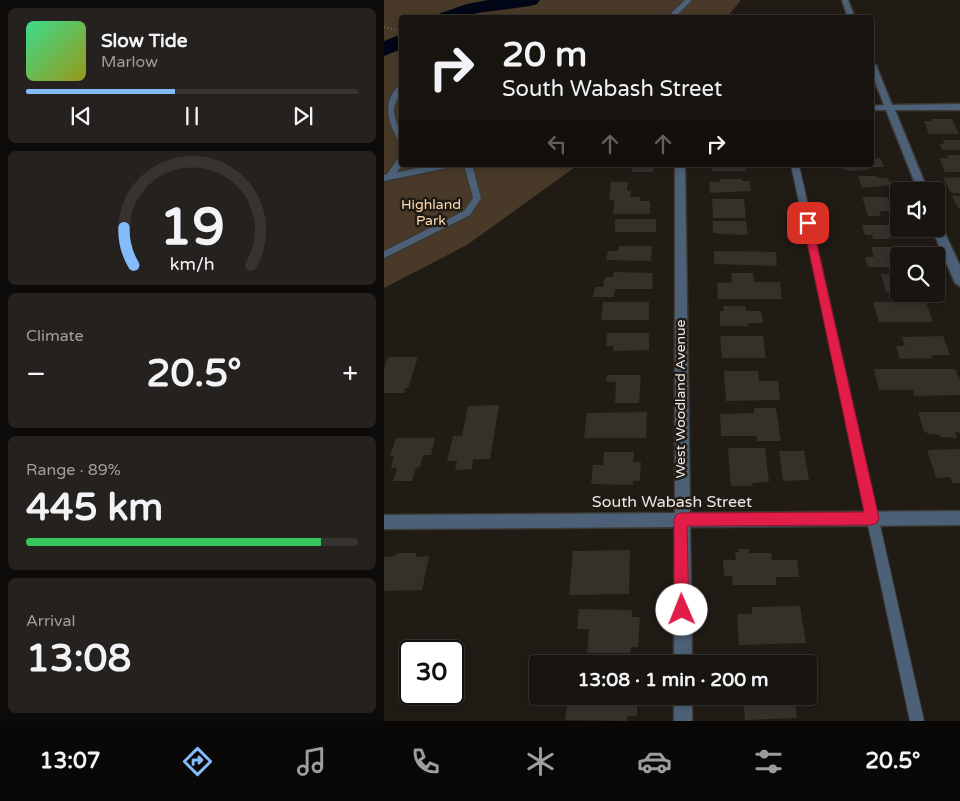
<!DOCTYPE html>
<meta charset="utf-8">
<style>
body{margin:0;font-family:"Varela Round",sans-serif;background:#25211e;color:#f1f3f6;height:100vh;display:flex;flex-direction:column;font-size:19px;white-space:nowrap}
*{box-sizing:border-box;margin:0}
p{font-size:16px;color:#9f9e9f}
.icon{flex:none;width:28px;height:28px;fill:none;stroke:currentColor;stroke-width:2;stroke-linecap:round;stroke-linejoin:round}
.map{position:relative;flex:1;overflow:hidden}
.sheet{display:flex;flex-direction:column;gap:8px;padding:8px;background:#0d0b09;width:384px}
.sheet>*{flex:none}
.top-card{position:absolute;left:15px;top:15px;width:475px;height:152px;border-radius:5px;box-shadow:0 2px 8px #0003,0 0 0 1px #363330;background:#181410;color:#f1f3f6;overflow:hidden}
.fabs{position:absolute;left:506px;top:182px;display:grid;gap:10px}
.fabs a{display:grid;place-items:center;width:55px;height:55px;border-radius:5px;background:#181410;box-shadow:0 2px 8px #0003,0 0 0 1px #363330;font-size:25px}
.speed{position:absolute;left:15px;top:640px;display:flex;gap:10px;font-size:25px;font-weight:700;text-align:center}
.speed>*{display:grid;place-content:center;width:65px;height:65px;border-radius:50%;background:#181410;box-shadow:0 2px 8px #0003,0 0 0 1px #363330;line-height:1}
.speed .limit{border:2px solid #111;border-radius:8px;background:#fff;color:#111}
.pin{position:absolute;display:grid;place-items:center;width:42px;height:42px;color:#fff;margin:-21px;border-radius:10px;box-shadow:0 2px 8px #0006}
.me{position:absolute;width:55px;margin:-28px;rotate:359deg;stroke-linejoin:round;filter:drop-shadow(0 0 4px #0008)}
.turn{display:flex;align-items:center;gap:18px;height:105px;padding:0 20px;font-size:22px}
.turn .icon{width:65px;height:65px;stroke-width:2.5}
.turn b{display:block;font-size:35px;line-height:42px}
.lanes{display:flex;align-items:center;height:48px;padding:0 20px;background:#0003;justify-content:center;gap:25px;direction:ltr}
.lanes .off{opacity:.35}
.big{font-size:38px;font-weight:700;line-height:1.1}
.sheet .widget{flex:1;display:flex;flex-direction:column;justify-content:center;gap:8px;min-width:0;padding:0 18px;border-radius:8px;background:#25211e}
.sheet .dial{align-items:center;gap:0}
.dial svg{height:130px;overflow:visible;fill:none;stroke:#363330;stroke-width:7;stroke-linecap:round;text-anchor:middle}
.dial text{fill:#f1f3f6;stroke:none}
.song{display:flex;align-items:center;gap:15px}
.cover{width:60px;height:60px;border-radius:8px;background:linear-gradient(135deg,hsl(150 70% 55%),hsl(60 70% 35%))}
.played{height:5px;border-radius:2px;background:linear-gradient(90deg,#84bcfb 45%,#363330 45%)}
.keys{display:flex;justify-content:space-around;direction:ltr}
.heat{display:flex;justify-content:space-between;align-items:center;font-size:28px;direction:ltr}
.charge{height:8px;border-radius:4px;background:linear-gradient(90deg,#34c759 89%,#363330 0)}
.trip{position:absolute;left:145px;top:655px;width:288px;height:50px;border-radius:5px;background:#181410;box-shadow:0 2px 8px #0003,0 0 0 1px #363330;font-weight:700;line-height:50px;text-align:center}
.tabs{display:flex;height:80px;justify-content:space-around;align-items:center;background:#0a0806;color:#9f9e9f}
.tabs .icon{width:35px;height:35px}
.tabs .selected{color:#84bcfb}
.tabs b{font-size:22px;color:#f1f3f6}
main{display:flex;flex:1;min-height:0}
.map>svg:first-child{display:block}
.green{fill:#483928}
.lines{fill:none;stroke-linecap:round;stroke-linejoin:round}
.river{fill:#000615;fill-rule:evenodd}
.building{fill:#35302a}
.service-casing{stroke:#3c3832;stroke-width:2}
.minor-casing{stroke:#3c3832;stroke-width:3}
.path{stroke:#6b6661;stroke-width:2;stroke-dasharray:1 2.5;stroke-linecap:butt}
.service{fill:#4c6078;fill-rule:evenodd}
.minor{fill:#4c6078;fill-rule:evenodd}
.route{fill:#e11d48;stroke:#92132f}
.labels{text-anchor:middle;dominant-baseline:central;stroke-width:5;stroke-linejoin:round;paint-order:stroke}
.park-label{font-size:14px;fill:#ffd9ae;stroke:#201b15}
.street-label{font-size:14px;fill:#ebe7e3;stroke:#201b15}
.near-street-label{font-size:16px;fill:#ebe7e3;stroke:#201b15}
</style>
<main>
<section class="sheet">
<div class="widget">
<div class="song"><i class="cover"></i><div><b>Slow Tide</b><p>Marlow</p></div></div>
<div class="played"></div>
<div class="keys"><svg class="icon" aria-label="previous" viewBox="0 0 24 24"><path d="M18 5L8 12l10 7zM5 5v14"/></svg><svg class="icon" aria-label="pause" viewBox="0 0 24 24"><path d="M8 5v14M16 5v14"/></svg><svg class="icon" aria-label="next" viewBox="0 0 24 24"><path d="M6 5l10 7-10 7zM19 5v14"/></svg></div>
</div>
<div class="widget dial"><svg viewBox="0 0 100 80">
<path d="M14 69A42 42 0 1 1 86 69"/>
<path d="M14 69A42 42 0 0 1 8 46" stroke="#84bcfb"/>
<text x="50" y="56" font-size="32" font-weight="700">19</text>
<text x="50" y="72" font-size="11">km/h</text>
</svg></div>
<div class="widget"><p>Climate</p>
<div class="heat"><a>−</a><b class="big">20.5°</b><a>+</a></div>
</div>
<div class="widget"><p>Range · 89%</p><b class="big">445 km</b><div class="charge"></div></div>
<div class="widget"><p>Arrival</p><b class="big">13:08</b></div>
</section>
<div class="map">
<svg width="577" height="721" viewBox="0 0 577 721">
<rect width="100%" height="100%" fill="#201b15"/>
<!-- green -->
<path class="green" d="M0,0h357l-14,17 -325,1v147h176l-111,80 -83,43z"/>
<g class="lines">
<!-- river -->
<path class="river" d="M104,0h52l-3,4 -7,2 -53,7 -11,5h-31l3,-4 29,-10z
M18,34v15l-18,7v-15z"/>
</g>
<!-- building -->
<path class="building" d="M547,119h21l7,15h-30l-5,-13h7z
M559,140h18v10h-19l-2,-6h4z
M563,155h14v17h-16l-6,-14h9z
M488,158h8l4,9h-16l1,3 -21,1 -6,-2 -2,-4h32z
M249,165h20v7h-21z
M328,165h33l1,6h-34z
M474,176h18l2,2h10l3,7 -29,3z
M577,177v16h-10l-8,-15z
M336,179h22v2h8l1,10 -41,2 -1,-11h11z
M227,182h17l-1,9h4l-1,6h10v4h10v13h-37l1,-14h-5z
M568,196h9v13h-2z
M478,197h25l5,14h-13l2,5h-13z
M328,199h32l2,19h-33z
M231,219h41v13h-41z
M329,221h33l2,14 -30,-1v-1h-5z
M478,225h35l2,9h-6l1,3h-5l1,2h-17l-1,-4h-7z
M235,246h33l-1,15 -45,-1 2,-9h10z
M487,247h23l2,3h9l2,6h-8v11h-31l-3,-10h9z
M330,251l62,1 1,14 -63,-2z
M230,272l39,1 -1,16h-37l-1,8h-21l2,-10h8l2,-10h8z
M347,273h22l1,9h26l2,17h-64l-1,-16 15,-1z
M497,274h18v17l-13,1z
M219,302h46v18h-48z
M489,302h53l7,20h-54z
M339,306h22l1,5h15l2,12h-16l1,3h-28v-15h4z
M223,333h42v17l-36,1 1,-5h-8z
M336,336h43l3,22h-44z
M559,336l7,19h-19l1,3 -32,1 -4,-13h9l-3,-9z
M4,357h30l-10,31h-3l-1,5h-20v-25z
M490,369h81l6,13v13l-47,1 -1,-6h-34z
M340,371h34l1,10h19l2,19 -54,1z
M223,375h34l-2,28h-24l1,-21h-10z
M115,405l-9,54h-17l-1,10 -17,1 2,-9h-10l6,-25h9l6,-30z
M370,408h22l5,33h-24v-5h-36l-1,-22 34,-1z
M263,412l-1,26h-62l3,-25z
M534,412h43v21l-6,-1 2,6 -17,-1 -1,-2 -10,-1 -5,-3z
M12,438h39l-4,17h-8l-3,12 -4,1 -4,13h-19l4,-13h-6l3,-12h-4z
M344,448h37l4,34 -17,1 1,3h-22z
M577,449v34h-9l-2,-6 -14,1 -9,-28z
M395,451h25l5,29 -26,1z
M220,452h30l-1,10h8l-1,19h-7v4l-42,-1 2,-19h10z
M354,549h11v4h22l1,7h25l2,17h-23v8h-43l-1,-9h-8l-1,-16h13l-1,-8h4z
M246,550l-1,44 -60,1 4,-44z
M13,553h19v4l13,-1 -7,34 -38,1v-34l12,-1z
M416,606l6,37 -67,2 -2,-31h15v-7z
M195,609l53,1v7h8l-2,30h-7l-1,6h-43l2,-24h-12z
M184,696h69v20h-10v5l-62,-1z
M359,696h51l3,22 -52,2z"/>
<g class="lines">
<!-- service casing -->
<g class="service-casing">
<path id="service" d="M252,16h25l2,2h-29z
M18,84c0,10 -8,17 -8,27 1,12 8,20 8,32 -5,-3 -6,-8 -9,-13 -7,-16 -8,-35 9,-46z
M15,157h3v8l-10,14h-6l-1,-2z
M80,165h8l9,33 -11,17 -86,43v-7l80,-40 9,-13z
M407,165h8l125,556h-14z"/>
</g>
<!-- minor casing -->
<g class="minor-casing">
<path id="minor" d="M301,0h7l-18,18h-8z
M458,0h6l7,18h-7z
M488,63l4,2 16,40 69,-1v6h-66l33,81h-10l-32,-81h-14v-4l12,-1 -12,-31z
M49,165h18l-5,3 -62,13v-6z
M291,165h10l5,348 271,-2v14l-271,2 2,137h-18l1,-137 -291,2v-14l291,-2z
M552,222l5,3 20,43v19l-6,-4 -23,-54h4z
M290,696h18v25h-18z"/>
</g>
<!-- path -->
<path class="path" d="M0,27l18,4"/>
<!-- service -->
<use href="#service" class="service"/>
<!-- minor -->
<use href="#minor" class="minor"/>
</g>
<!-- route -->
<path class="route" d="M424,220l4,3 67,295 -2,5 -5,2 -185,1 2,84 -2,5 -5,2 -5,-2 -3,-5v-90l2,-5 4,-2 184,-1 -61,-289z"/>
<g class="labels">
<!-- park labels -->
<g class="park-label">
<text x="47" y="204">Highland<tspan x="47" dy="16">Park</tspan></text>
</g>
<!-- street labels -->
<g class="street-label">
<text transform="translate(296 399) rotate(-90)">West Woodland Avenue</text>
</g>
<!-- near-street labels -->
<g class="near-street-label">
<text x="288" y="502">South Wabash Street</text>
</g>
</g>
</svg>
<div class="fabs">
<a><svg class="icon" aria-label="sound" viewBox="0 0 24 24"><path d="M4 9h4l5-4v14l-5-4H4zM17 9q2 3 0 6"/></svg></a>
<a><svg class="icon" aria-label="search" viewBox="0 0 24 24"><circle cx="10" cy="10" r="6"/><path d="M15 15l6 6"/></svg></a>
</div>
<div class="speed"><div class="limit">30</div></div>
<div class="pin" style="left:424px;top:223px;background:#d93025"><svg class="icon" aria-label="arrive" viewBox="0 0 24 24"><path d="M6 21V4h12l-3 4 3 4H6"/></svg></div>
<svg class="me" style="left:298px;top:610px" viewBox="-20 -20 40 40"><circle r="19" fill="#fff"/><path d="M0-13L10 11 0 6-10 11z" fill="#e11d48"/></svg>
<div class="trip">13:08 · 1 min · 200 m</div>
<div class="top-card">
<div class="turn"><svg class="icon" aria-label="right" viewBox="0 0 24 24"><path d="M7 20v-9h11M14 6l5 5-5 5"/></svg><div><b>20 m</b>South Wabash Street</div></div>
<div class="lanes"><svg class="icon off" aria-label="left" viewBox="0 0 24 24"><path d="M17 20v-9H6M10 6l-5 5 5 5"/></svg><svg class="icon off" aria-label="ahead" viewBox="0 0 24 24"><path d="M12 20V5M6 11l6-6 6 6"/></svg><svg class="icon off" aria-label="ahead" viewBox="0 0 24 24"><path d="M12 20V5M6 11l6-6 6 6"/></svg><svg class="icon" aria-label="right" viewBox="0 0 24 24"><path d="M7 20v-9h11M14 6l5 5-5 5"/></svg></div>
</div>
</div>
</main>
<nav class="tabs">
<b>13:07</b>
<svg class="icon selected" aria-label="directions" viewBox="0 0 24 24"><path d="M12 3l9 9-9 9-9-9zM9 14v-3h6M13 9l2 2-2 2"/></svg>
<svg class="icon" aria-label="music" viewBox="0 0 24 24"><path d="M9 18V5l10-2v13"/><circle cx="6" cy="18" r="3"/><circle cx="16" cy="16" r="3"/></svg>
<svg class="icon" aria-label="phone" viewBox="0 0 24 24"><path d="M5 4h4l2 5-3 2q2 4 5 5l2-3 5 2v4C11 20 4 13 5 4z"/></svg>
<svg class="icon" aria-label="climate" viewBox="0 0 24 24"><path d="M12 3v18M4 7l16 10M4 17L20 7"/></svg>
<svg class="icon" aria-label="car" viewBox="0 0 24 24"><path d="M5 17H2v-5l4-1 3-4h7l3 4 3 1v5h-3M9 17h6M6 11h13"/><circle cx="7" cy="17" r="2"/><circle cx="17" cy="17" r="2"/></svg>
<svg class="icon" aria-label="filters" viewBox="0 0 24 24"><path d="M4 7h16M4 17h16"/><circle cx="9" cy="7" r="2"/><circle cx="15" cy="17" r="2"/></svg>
<b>20.5°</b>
</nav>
